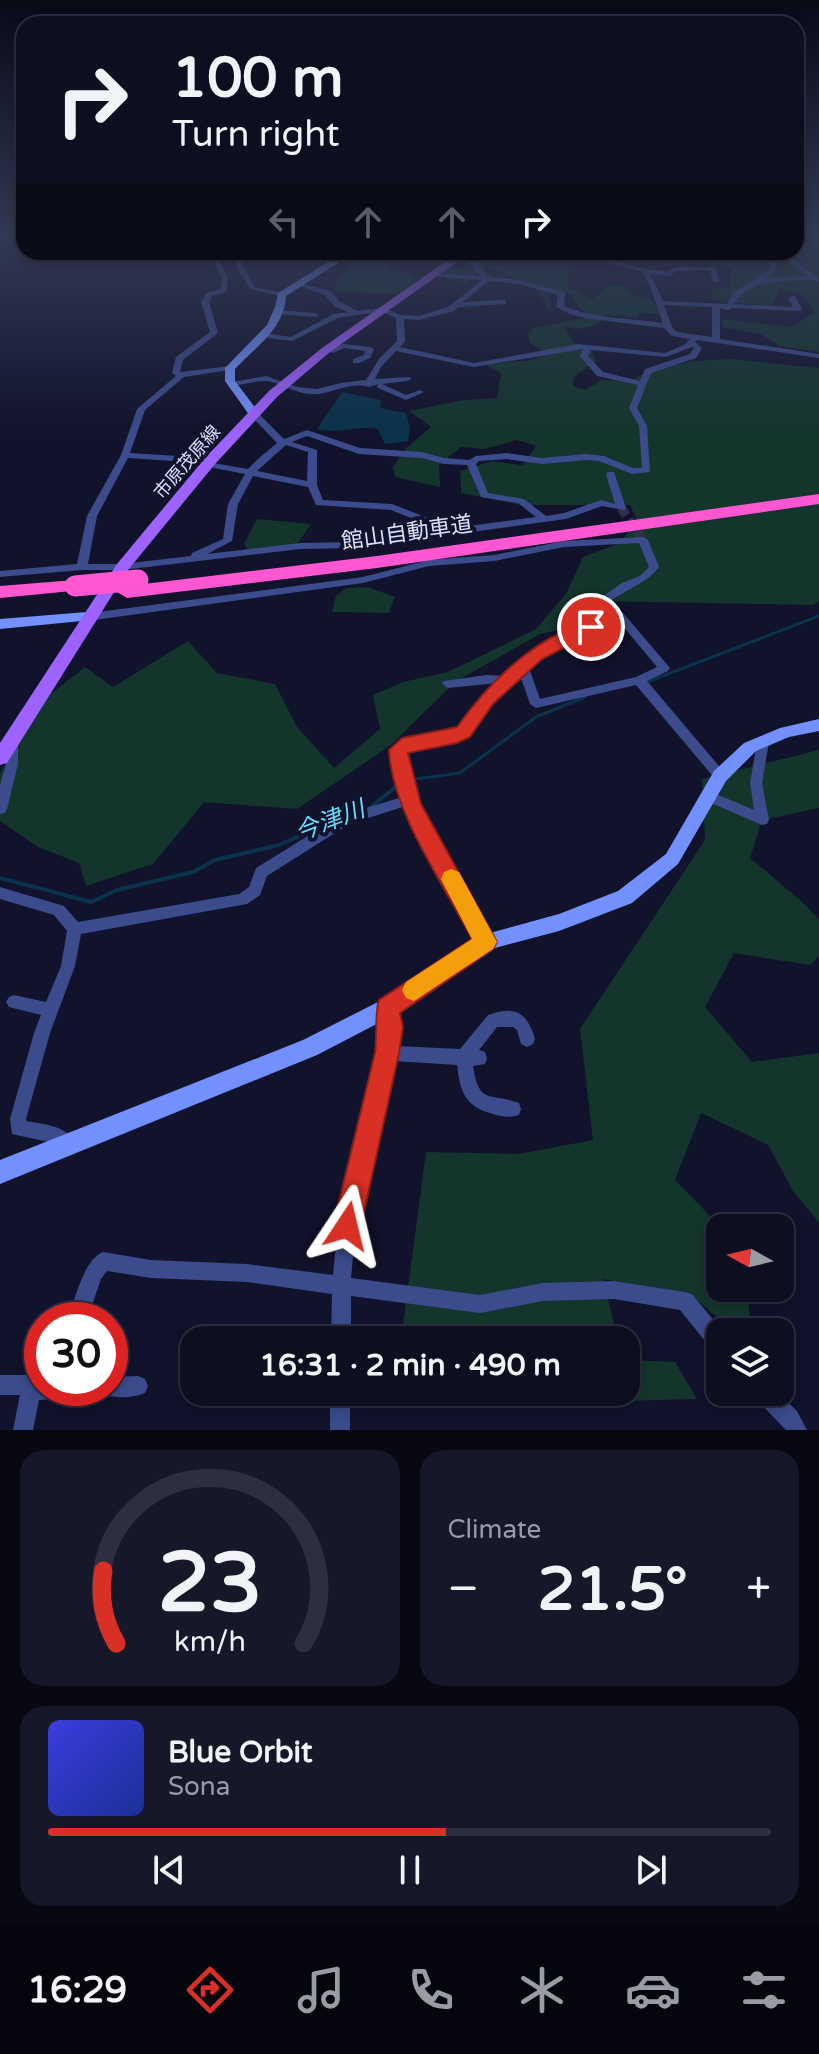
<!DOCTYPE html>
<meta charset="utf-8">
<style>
body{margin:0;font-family:"Varela Round","Noto Sans JP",sans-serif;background:#161729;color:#f1f3f6;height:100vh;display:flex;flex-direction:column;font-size:30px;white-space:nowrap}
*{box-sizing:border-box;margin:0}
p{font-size:26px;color:#9a9ca5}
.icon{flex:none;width:44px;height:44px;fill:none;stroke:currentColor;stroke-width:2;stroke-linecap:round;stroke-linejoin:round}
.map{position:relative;height:1430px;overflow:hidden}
.drawer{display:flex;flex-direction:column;gap:20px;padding:20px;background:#070812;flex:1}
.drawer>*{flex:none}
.hud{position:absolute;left:16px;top:16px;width:788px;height:244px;border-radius:24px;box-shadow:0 4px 12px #0003,0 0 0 2px #2d2e3e;background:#0d0e20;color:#f1f3f6;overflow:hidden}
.needle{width:52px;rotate:278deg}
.tools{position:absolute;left:706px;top:1214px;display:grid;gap:16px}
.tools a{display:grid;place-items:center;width:88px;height:88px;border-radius:16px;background:#0d0e20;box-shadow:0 4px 12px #0003,0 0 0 2px #2d2e3e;font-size:40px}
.speed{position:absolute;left:24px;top:1302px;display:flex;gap:16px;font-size:40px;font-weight:700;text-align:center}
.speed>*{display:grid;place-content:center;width:104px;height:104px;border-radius:50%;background:#0d0e20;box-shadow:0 4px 12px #0003,0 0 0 2px #2d2e3e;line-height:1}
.speed .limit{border:12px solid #d22;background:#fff;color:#111}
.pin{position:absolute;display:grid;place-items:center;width:68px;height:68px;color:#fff;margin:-34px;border:4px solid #fff;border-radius:50%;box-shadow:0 2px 8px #0007}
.me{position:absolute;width:88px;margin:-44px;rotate:10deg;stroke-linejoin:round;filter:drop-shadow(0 0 6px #0008)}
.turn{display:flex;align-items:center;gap:28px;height:168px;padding:0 24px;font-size:36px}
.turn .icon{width:104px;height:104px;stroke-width:2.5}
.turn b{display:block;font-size:56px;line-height:68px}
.lanes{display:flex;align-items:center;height:76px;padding:0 24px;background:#0003;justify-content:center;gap:40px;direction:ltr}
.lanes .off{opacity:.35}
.big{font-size:60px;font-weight:700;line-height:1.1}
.drawer .tile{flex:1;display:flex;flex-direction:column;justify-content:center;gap:12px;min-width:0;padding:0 28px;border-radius:24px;background:#161729}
.drawer .dial{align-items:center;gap:0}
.dial svg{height:208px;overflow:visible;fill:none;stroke:#2d2e3e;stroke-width:7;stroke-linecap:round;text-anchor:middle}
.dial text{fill:#f1f3f6;stroke:none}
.song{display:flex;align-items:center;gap:24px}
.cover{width:96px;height:96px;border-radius:12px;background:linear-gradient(135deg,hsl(240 70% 55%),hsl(230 70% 35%))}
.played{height:8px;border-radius:4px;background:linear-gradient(90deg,#d93025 55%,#2d2e3e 55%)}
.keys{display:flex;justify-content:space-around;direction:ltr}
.heat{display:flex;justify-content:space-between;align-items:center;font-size:44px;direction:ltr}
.drawer .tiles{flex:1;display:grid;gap:20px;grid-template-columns:1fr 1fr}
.tile:last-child{grid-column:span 2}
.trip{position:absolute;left:180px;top:1326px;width:460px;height:80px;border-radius:24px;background:#0d0e20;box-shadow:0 4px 12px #0003,0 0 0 2px #2d2e3e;font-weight:700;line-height:80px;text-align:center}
.dock{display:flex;height:128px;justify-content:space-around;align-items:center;background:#05060d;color:#9a9ca5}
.dock .icon{width:56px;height:56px}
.dock .on{color:#d93025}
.dock b{font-size:36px;color:#f1f3f6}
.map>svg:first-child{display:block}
.green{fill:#13352c}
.water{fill:#0a324b}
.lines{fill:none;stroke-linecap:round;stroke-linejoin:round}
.stream-far1{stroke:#0a324b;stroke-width:3}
.stream{stroke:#0a324b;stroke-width:4}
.street-tunnel{stroke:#2f314b;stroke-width:9;stroke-dasharray:9 5;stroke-linecap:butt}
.street{fill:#3b4b8b;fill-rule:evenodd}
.secondary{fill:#7291ff;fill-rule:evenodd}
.primary{fill:#9e62ff;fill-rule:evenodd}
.highway{fill:#ff56d1;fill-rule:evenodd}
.highway-bridge{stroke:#ff56d1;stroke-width:21}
.route{fill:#d93025;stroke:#8d1f18;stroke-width:2}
.slow{fill:#f59e0b}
.labels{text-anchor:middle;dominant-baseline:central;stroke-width:8;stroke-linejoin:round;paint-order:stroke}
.far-street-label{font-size:18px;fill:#dbe0ff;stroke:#11122b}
.street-label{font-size:22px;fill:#dbe0ff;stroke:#11122b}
.water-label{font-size:24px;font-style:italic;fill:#69deff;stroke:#11122b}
</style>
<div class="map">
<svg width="819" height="1430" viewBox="0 0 819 1430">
<rect width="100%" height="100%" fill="#11122b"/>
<!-- green -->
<path class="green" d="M819,236v116l-40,-6 -18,-12 -38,-7v-8l67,8 26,-15 -15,-18 -21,-5 -8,17 -61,-6 1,-11 17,-1 3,-19 -51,-11 1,-6h114v-15z
M358,252h68l2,3 -11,5 -28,3v7l20,3 8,10 -6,11 -74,-2 -4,-3z
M493,252l6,13 70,1 -1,21 24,12c12,-8 18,-17 33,-13l5,8c17,3 25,4 31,20l-21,-1 -4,5 -30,-3c-9,14 -26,15 -42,12l10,16 17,7 5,11 -22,16 -1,9 12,4 17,-10 29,1 17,-10 47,-10 36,-2 88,9v234l-6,3 -222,-4 -12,25 -39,8 -85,48 -64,63 -94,64 -93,-7 -51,62 -67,22 -7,-23 -41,-16 -38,-26v-47l34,-67 51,-40 28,20 75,-46 29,32 58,11 22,43 37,41 46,-39 -7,-34 30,-13 45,-10 88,-43 30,-35 17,-37 37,-14 17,-22 -7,-16h-109l-60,-12 -1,-22 32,-10 30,4 14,-19 -19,-6 -33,9 -23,-2 -22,18 1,22 -45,-10 -2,-10 12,-18 26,-22 -22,-16 54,-11 34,-2 4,-25 -15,-8c20,-5 45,0 61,-12l-17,-10 -2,-10 8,-6 55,-10 -14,-12 -7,-13 -23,-2 5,18 -3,2 -13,-24c-19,-6 -31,-16 -51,-18l-20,16 -24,-8 8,-10 12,2 13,-11z
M257,519l54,5 -18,26h-45l-4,-6z
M368,587l27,10 -6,16 -57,-1 4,-16 10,-8z
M819,750v58l-57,12 -12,38 56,47 13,15v36l-9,9 -76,-12 -29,54 47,55 67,-9v170l-26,-32 -25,-46 -67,-32 -26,67 47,48 -2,60h27l4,44h-17l-43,-37 -88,-16 15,61h-217l25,-188 92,2 75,-14 -13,-111 125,-189 -3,-61z
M626,1360l49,2 22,37 -306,8 2,-15h233z"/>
<!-- water -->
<path class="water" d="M342,392l39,8 -1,8 26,5 4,15 -2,13 -23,3 -7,-15c-21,-4 -41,6 -61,0z"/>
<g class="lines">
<!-- stream-far1 -->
<path class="stream-far1" d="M647,682l172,-66
M408,780l52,-7 76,-56 49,-20
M395,787l3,-2"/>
<!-- stream -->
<path class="stream" d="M370,808l28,-23
M0,878l91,24 26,-12 76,-18 22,-12 64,-15 50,-22"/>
<!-- street-tunnel -->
<path class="street-tunnel" d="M621,508l22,32"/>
<!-- street -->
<path class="street" d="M210,252h6l12,27 -2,13 -14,4 -3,6 9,31 -35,27 -3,12 50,-6 4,2 -4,2 -46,7 -39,33 -15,43 80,5 3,1v4l35,6 11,-11 18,-15 -26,-27v-4h6l27,27 23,-9 53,18 62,4 22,6 25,2 7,-4 31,-3 35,5 44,-4 18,2 29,12h9l-3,-42 -10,-18 9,-23 -41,-9 -17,-20 3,-7 -109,18 -78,-16 -15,16 -6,12 35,-2 1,2 -4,2 -25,3 24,11 14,-5 4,2 -18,8 -28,-12 -1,-2 2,-2 -10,3c-16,-5 -33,4 -50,7 -21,3 -38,-13 -55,-13 -10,0 -22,4 -32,5l-4,-2 4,-2 34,-6 31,11 20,2 24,-6 25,-3 13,-21 18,-18 -1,-23 -14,-6 -26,3 -18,3 -46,23 -31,-4v-4h3l27,4 42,-23 15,-2 -14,-6 -9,-11 -30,-11v-2l36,9 9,11 18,9 25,-3 18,7 18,1 29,-9 34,-27 -51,-4 -1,-1 3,-2 47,3 -19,-24h6l23,25 29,3 46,12 -1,14c32,13 65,12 99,17l-12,-34 -8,-17 -75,-20h11l66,17 23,3 7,-5h40l4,14 -3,2 -3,-2 -3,-11 -33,1 -8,5 -19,-2 13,27 64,3 6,-11 37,-24 1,-11 17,-1 31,20v5l-5,-2c-29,2 -63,-4 -80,24l59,3 -5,-9 4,-2h3l7,13 -1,2 -70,-3 -3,2 -8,-2v31l99,15v4l-122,-18 -2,2 7,6 -6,10 -45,15 -14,35 10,18 3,46 -18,2 -33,-13 -13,-1 -44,4 -35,-5 -28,2 -3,3 12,29 36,6 22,17 18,-3 37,-13 14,4 -9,-30 2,-2h6l12,36 -2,2 -22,-4 -36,13 -212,29 -54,1 -178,21h-40l-82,7v-6l77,-7 10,-48 34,-61 16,-46 39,-33 -4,-3 4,-16 34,-25 -9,-30 5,-9 14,-4 2,-10zM785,260l24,16 -44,2 11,-8v-9zM489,281l30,3 39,11 -2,12 14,7 15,4 79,10 8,8 18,3 -6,6 -19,8 -87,-9 -104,19 -74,-16 5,-5 -1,-23 15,1 35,-9 4,-4 48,-3v-4h-3l-40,2zM664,305l48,2v30l-35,-5 -5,-5zM692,347l2,1 -4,6 -45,15 -5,12 -37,-9 -15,-16 3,-6 75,7zM307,436l52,18 63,4 22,6 23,1 14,32 37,6 18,14 -82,11 -62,-24 -69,-4 -6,-15v-35l-25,-8zM286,445l22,7 -1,29 -50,-10zM128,458l75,5 1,3 41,8 -17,30 -5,35 -31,14 -1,3 -69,8h-34l9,-48zM253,476l55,11 8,18 75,5 50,20 -87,12 -54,1 -93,11 25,-13 6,-37z
M248,252h7l-13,12 13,23 29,6v4l-34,-8 -15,-25z
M358,252h16l10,3 -8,7 -3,-2 3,-4z
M277,310l38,3 4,2 -4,2 -35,-3h-3z
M343,344l27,3 4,2 -4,9 -11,5h-6v-4l11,-4 1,-4 -21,-3 -11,5 -11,-3z
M643,537l5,3 11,27c-12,16 -30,21 -47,33l58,68 -2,3 -21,10 77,91 2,4 -2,4h-8l-80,-95 -100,23 -6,-4 -10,-29 -30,27 -22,33 -56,12 -7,5c3,59 57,134 86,185l2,5 -2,5 -5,2 -5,-2 -54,-97 -21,-44 -57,18 -82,52 -7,19 -13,9 -166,30 -6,32 -25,67 -24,86v2c21,4 42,4 52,26l-3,6 -6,3 -6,-3 -10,-10 -41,-9 -2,-15 24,-86 7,-18 -32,-8 -3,-5 3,-5 5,-2 32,7 15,-36 6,-35 -13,-16 -54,-16v-12l64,19 14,16 161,-28 10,-7 7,-19 84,-52 62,-19c-4,-10 -14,-39 -8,-49 7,-13 52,-17 66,-20l22,-32 15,-13 -49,5 -6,-4 2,-3 42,-6 19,1 27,-24 55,-28 15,-27 20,-14 18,-7 9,-9 -10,-24 -75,4 -70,14 -65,5 -66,17 -276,38 -5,-4 1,-3 280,-37 66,-17 65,-5 70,-14zM607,607l50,60 -21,10 -96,22 -11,-31 11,-10 55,-28z
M12,734l4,2 2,3v25l-11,45 -2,4 -5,1v-29l6,-21v-25l2,-3z
M763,737l4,2 2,3 -7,41 7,37 -2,4 -5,1 -58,-25 -1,-4 1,-4 5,-1 45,19 -4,-27 7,-41 2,-3z
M387,1001l5,2c6,13 5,29 4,43l64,3 28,-34c27,-10 39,-3 47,24l-2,5 -6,3 -6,-3 -4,-14 -4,-3h-16l-18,23 6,2 2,6 -2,6 -12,2c6,40 17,26 46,37l2,6 -2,6c-9,3 -17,2 -26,-1 -28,-7 -33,-23 -36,-49l-63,-4 -36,144 -7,73 129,17 63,-12 71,-2 71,11 7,2 31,38h-3v22l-7,-3 -33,-41 -66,-11 -71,2 -63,12 -129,-17v44h-20l1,-46 -85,-12 -96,-4 -44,-7 -6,8 -14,41h-20c8,-19 16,-60 36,-68l48,8 96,4 86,11 7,-70 28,-100 11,-51 2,-24 -2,-22 3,-5z
M0,1375h28l8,5h6v8h50l-3,7 -7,3 -43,2 -6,30h-20l7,-35h-20z
M138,1376l7,3 3,7 -3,7c-12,5 -30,6 -42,1l-2,-6h9v-11z
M330,1392h20v38h-20z
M753,1392h24l20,19 10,19h-21l-30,-31z"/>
<!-- secondary -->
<path class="secondary" d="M334,252h8l-4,11 -52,33c-2,34 -30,50 -51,73v12l25,33 -10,2 -25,-35v-13l42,-43 8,-18 3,-14 53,-33z
M87,612l7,5 -2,3 -92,9v-10z
M819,719v12l-30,6 -33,14 -30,30 -48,83 -46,39 -73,28 -68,18 -97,66 -77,40 -317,129v-24l303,-120 77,-39 99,-65 80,-22 59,-23 48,-37 48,-83 30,-28 36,-15z"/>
<!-- primary -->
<path class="primary" d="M459,252h12l-141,100 -53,45 -62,67 -87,106 -121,193 -7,2v-22l117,-179 88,-106 64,-67 53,-43z"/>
<!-- highway -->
<path class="highway" d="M819,494v10l-442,64 -250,30 -10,-6 10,-6 250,-30z
M75,580l10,6 -3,4 -82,8v-12z"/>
<!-- highway-bridge -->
<path class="highway-bridge" d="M75,586l63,-6"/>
</g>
<!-- sky -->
<linearGradient id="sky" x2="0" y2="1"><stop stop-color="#090a18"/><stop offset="0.54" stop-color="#323955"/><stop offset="1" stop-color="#323955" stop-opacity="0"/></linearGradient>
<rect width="819" height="436" fill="url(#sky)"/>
<!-- route -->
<path class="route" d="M591,621l6,2v8l-55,28 -49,45 -23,33 -13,6 -49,10 13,51 76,138 -4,7 -93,64 3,14 -4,26 -38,173 -4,9 -10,4 -10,-4 -4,-9 42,-173c2,-15 0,-44 4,-53l93,-61c-29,-56 -80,-127 -83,-189l13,-12 55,-11c33,-46 78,-90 134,-106z"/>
<!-- slow -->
<path class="slow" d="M451,869l8,3 38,70 -4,7 -79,52 -8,-3 -4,-8 4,-8 66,-43 -31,-60 3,-7z"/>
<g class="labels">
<!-- far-street labels -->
<g class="far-street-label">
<text transform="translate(187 462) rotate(-49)">市原茂原線</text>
</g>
<!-- street labels -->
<g class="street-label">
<text transform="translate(407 533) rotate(-8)">館山自動車道</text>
</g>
<!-- water labels -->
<g class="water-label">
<text transform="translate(330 821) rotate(-21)">今津川</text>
</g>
</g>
</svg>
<div class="tools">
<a><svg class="needle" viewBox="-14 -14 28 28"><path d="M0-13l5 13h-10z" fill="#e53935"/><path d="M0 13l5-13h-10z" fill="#9a9ca5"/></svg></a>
<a><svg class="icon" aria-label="layers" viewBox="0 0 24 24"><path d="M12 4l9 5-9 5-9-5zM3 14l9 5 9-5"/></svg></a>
</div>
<div class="speed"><div class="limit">30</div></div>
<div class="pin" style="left:591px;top:627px;background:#d93025"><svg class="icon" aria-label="arrive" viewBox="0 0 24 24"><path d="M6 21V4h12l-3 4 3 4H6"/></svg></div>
<svg class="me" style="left:347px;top:1226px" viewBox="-20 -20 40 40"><path d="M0-17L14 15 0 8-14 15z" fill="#d93025" stroke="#fff" stroke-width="4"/></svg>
<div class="trip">16:31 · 2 min · 490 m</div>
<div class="hud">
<div class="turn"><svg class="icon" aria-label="right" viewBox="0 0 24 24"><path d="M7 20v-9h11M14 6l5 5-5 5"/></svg><div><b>100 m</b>Turn right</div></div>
<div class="lanes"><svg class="icon off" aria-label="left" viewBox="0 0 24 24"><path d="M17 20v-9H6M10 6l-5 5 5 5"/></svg><svg class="icon off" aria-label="ahead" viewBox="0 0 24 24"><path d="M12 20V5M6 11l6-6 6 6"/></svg><svg class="icon off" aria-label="ahead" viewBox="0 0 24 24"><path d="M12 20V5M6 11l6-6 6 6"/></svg><svg class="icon" aria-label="right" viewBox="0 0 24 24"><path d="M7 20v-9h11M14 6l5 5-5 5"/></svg></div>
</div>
</div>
<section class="drawer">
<div class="tiles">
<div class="tile dial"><svg viewBox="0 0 100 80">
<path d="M14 69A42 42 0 1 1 86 69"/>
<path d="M14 69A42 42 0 0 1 9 41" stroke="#d93025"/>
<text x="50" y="56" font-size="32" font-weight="700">23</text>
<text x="50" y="72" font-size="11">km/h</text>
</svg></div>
<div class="tile"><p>Climate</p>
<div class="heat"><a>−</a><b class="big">21.5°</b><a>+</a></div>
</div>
<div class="tile">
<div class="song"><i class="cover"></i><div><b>Blue Orbit</b><p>Sona</p></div></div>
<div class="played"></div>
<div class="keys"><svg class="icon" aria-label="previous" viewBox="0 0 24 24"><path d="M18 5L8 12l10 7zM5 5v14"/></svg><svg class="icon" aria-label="pause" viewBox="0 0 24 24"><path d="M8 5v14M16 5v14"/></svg><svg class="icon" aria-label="next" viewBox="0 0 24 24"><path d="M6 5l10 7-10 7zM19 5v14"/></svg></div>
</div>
</div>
</section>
<nav class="dock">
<b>16:29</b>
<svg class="icon on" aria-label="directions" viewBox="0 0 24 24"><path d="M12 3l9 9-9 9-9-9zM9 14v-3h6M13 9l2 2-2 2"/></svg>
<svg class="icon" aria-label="music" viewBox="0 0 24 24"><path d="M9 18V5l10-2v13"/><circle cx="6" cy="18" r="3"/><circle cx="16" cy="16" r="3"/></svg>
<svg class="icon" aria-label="phone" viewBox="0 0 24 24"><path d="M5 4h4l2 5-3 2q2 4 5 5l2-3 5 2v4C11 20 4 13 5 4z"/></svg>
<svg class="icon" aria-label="climate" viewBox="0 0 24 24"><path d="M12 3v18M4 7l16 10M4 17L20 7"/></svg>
<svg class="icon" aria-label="car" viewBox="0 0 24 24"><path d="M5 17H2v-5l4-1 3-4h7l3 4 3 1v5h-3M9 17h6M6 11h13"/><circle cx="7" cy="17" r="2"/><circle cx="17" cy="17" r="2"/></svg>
<svg class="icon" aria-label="filters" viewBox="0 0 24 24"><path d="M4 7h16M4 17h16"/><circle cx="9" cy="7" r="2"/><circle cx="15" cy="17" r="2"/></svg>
</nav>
